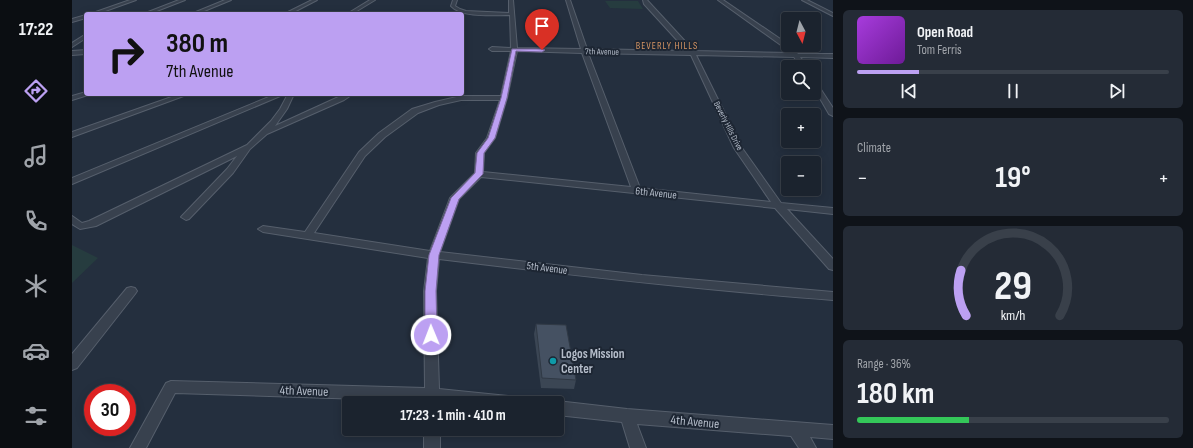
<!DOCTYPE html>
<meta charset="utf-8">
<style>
body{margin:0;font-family:"Sofia Sans Condensed",sans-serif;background:#242b36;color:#f1f3f6;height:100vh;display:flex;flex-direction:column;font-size:15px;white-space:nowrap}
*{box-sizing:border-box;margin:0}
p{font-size:13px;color:#a0a4aa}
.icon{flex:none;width:22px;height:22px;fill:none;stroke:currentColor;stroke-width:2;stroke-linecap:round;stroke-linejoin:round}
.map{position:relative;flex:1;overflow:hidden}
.sheet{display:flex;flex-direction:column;gap:10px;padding:10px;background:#0f1319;width:360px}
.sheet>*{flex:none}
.banner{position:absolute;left:12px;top:12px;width:380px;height:84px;border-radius:4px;box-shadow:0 2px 10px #0003,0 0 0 1px #39404a;background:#bca0f2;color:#111;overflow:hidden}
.needle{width:26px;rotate:173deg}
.buttons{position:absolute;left:709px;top:12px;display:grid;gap:8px}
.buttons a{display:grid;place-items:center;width:40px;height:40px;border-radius:4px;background:#1b232e;box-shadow:0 2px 10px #0003,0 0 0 1px #39404a;font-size:20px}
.speed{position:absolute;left:12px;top:384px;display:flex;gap:8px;font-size:20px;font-weight:700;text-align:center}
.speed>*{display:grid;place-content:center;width:52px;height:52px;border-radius:50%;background:#1b232e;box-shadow:0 2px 10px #0003,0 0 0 1px #39404a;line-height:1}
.speed .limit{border:6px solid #d22;background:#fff;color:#111}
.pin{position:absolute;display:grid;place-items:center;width:34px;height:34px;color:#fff;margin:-41px -17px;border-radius:50% 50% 50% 0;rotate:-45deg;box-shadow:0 0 4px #0007}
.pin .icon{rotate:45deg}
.me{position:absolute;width:44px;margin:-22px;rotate:359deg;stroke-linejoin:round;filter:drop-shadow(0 0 3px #0008)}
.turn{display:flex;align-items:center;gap:14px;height:84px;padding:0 16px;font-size:18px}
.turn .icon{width:52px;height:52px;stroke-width:2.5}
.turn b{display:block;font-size:28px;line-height:34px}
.big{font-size:30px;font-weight:700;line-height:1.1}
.sheet .tile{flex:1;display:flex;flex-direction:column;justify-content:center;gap:6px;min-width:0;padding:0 14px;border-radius:6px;background:#242b36}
.sheet .dial{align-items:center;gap:0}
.dial svg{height:104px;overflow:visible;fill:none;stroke:#39404a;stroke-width:7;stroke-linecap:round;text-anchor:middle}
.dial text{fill:#f1f3f6;stroke:none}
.song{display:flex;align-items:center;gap:12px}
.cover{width:48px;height:48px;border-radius:6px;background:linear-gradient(135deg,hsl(280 70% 55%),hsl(280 70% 35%))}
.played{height:4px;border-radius:2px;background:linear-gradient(90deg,#bca0f2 20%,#39404a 20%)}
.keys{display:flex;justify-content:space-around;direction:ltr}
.heat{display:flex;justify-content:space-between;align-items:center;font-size:22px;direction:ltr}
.charge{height:6px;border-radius:3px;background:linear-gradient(90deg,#34c759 36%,#39404a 0)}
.trip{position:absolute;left:270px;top:396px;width:222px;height:40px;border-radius:4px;background:#1b232e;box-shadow:0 2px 10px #0003,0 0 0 1px #39404a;font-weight:700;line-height:40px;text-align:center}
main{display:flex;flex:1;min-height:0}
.tab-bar{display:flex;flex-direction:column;width:72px;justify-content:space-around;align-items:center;background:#0b0e12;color:#a0a4aa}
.tab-bar .icon{width:28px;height:28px}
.tab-bar .on{color:#bca0f2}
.tab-bar b{font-size:18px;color:#f1f3f6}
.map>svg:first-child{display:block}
.green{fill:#263c3f}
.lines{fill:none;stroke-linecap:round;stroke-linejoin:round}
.street-casing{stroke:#565f6c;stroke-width:2}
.street{fill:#38414e;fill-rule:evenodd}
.wall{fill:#3b4654}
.building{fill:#455162;stroke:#303945}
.route{fill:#bca0f2;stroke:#7a689d}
.culture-dot{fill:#0f9aa8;stroke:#1d2633;stroke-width:1.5}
.labels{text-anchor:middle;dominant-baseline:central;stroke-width:4;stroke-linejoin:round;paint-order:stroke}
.far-street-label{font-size:9px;fill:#b4bcc9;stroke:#1d2633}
.far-neighbourhood-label{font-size:10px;letter-spacing:1px;fill:#d59563;stroke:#1d2633}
.street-label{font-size:11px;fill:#b4bcc9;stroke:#1d2633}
.near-poi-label{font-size:13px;font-weight:bold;fill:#b4bcc9;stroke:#1d2633;text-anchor:start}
.near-street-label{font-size:13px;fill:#b4bcc9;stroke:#1d2633}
</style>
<main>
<nav class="tab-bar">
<b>17:22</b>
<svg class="icon on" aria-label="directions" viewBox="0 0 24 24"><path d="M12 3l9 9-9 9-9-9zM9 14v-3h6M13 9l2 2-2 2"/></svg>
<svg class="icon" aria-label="music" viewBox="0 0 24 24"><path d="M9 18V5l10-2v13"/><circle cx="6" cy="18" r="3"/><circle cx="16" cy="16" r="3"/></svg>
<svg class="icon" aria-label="phone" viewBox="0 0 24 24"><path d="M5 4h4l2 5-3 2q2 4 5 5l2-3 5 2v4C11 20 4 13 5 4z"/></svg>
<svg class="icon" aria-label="climate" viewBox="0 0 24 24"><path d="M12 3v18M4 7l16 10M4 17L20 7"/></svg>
<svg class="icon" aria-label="car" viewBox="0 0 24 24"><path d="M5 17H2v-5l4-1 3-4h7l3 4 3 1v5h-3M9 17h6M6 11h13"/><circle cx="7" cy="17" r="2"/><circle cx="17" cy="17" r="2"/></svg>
<svg class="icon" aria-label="filters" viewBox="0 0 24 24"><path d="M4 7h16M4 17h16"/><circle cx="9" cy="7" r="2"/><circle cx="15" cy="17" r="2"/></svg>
</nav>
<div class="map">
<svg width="761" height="448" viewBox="0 0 761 448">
<rect width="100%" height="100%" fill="#242f3e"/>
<!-- green -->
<path class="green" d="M533,1h33l5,8 -33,-1z
M0,245l26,13 -26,25z"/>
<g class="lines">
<!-- street casing -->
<g class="street-casing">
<path id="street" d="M58,0h6l-39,14h-7z
M107,0h6l-36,14h-6z
M153,0h6l-34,14h-6z
M240,0h5l-27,14h-6z
M298,0h5l-23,14h-5z
M381,0h4l-2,6 5,3 6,2 43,2v-13h4l4,48 64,1 -15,-49h4l17,49 100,2 -43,-47 -1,-4h4l47,51 98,2 -74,-53h5l69,47 6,7h35v4l-33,-1 7,10h-6l-7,-10 -98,-2 46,93 39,55 52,5v6l-46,-5 46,50v11l-4,-1 -54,-61 -294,-31 -22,22 -19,53 202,23 191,17v8c-132,-10 -263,-25 -394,-41l-3,32 3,98 69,7 5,2 2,5h-90v-2l-250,-8 -29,55h-16l36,-65 5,-2 254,7 -1,-97 4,-33 -165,-26 -5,-3 5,-3 42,6 54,-80 20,-19 33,-24 23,-7 26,-6h40l10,-45h-19l-3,-2 3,-2 19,1 -1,-33c-17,0 -48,3 -59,-9zM445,51l65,2 49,134 -148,-15 1,-19 11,-15 12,-40zM516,53l103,2 43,93 37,54 -131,-14zM389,100h39l-13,38 -11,15 -1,20 -25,25 -20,53 -116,-18 51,-77 20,-19 33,-24 21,-8z
M730,0h5l26,13v3z
M14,15v3l-14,4v-3z
M14,34v4l-14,9v-4z
M14,50v4l-14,1v-4z
M742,81l2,1 17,26v8l-4,-2 -15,-26z
M14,92v2h3l-1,1 -16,5v-4z
M108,94h9l-117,43v-5z
M204,94h9l-213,90v-6z
M216,94h6l-7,15 -12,17 70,-32h8l-9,6 -77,34 -17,15 -17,24 -44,46 -3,1 -5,-3 46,-48 10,-13 -141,70 -16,3 -8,-5v-8l10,7 7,-2 158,-76 24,-24 9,-12z
M59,287l4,1 2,3 -2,3 -58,74 -5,2v-16l55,-66z
M485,401l70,8 206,16v14l-23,-2 6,11h-17l-8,-12 -154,-12 9,24h-16l-8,-26 -65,-7v-12h-4z
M352,429h16v19h-16z"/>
</g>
<!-- street -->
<use href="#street" class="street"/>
</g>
<!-- wall -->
<path class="wall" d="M464,324l40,56 -2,9 -33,-1 -7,-54z"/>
<!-- building -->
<path class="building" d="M464,324l30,1 10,55 -34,-2z"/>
<!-- route -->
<path class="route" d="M440,49h30l3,1 -3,2 -26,-1 -9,47 -12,40 -11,15 -1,21 -24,25 -20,56 -3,36 1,44 -2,3 -4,2 -4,-2 -2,-3v-44l4,-36 22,-57 24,-25 2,-20 11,-15 13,-40z"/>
<!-- markers -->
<circle class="culture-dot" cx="481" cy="361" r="4"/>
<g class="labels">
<!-- far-street labels -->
<g class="far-street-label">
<text transform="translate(530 52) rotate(1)">7th Avenue</text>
<text transform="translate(656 126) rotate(63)">Beverly Hills Drive</text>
</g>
<!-- far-neighbourhood labels -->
<g class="far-neighbourhood-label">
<text x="595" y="46">BEVERLY HILLS</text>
</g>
<!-- street labels -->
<g class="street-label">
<text transform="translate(584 193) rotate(6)">6th Avenue</text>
<text transform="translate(475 268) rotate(7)">5th Avenue</text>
</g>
<!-- near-poi labels -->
<g class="near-poi-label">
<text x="489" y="354">Logos Mission<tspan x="489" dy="15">Center</tspan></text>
</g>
<!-- near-street labels -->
<g class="near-street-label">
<text transform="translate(232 391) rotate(2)">4th Avenue</text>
<text transform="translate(623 422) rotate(5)">4th Avenue</text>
</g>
</g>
</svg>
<div class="buttons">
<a><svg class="needle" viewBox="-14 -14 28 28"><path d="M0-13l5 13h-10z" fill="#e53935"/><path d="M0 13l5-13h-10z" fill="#a0a4aa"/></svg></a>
<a><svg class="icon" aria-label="search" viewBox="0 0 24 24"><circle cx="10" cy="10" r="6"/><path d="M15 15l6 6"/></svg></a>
<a>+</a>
<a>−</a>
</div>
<div class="speed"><div class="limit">30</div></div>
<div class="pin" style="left:470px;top:50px;background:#d93025"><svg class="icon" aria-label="arrive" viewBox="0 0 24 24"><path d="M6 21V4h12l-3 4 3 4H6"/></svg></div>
<svg class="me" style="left:359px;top:335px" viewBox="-20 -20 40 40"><circle r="17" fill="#bca0f2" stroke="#fff" stroke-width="3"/><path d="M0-11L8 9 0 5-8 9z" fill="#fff"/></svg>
<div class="trip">17:23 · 1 min · 410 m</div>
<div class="banner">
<div class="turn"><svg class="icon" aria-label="right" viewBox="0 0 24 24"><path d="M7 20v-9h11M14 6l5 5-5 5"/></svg><div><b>380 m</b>7th Avenue</div></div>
</div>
</div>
<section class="sheet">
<div class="tile">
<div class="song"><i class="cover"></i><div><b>Open Road</b><p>Tom Ferris</p></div></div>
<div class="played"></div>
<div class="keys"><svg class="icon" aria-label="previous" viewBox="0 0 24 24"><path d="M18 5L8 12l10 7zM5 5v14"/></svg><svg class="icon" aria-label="pause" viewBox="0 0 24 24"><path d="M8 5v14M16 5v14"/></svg><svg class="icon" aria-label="next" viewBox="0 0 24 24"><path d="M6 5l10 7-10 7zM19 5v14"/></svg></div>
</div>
<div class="tile"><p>Climate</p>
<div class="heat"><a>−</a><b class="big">19°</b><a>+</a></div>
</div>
<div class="tile dial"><svg viewBox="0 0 100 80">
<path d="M14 69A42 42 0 1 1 86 69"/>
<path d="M14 69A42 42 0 0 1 10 34" stroke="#bca0f2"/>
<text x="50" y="56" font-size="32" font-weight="700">29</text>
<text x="50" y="72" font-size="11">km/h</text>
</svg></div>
<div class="tile"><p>Range · 36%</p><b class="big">180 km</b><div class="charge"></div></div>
</section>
</main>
